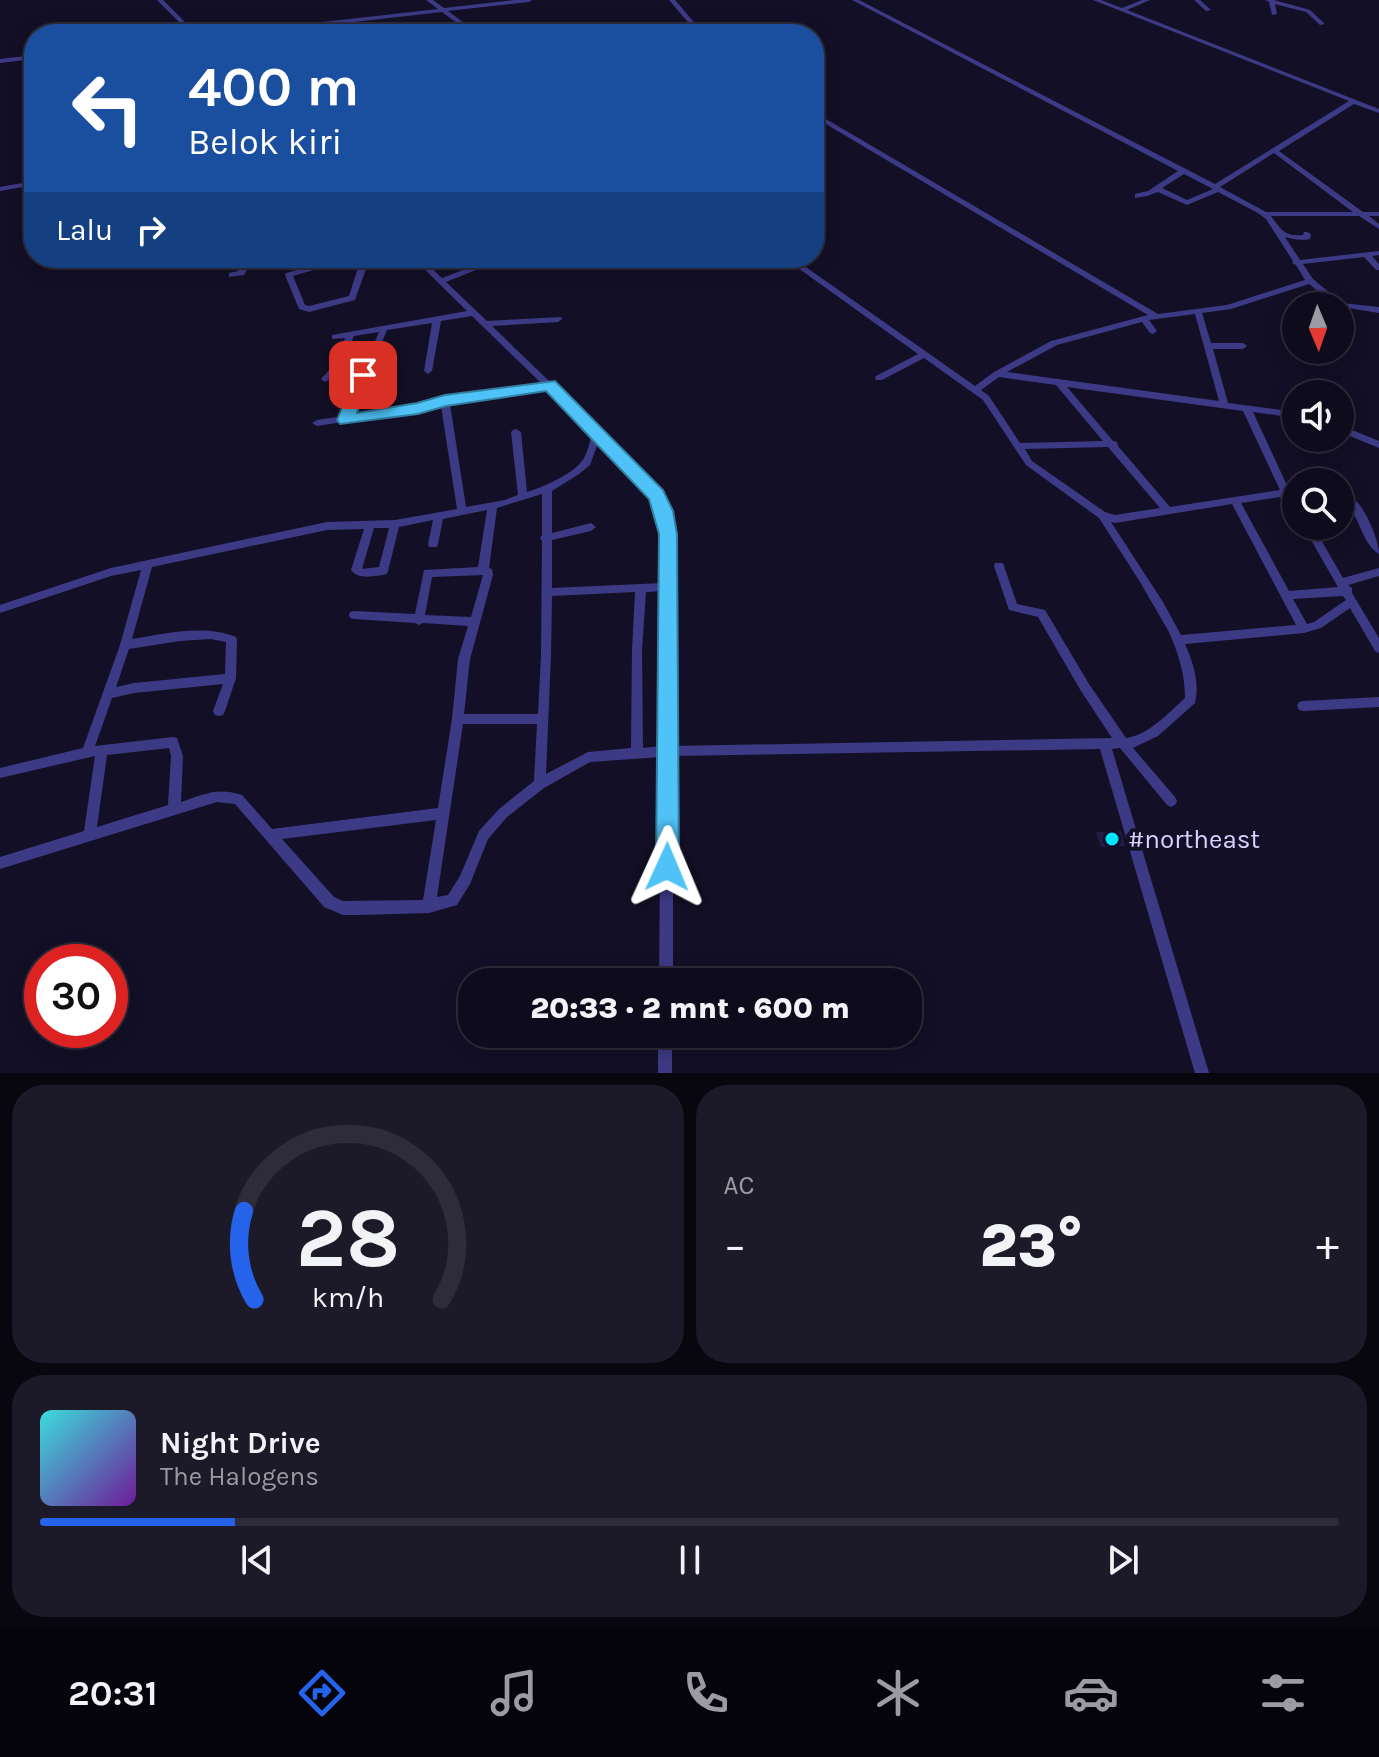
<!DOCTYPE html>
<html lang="id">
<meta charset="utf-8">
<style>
body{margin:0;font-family:Karla,sans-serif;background:#1c1929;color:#f1f3f6;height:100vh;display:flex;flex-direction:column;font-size:30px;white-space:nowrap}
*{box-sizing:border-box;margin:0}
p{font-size:26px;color:#9b9ba3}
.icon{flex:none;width:44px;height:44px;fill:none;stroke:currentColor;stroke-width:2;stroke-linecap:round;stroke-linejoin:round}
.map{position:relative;height:1073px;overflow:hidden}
.side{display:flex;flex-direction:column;gap:12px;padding:12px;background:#08060f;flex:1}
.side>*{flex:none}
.banner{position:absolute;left:24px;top:24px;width:800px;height:244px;border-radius:32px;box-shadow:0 4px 20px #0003,0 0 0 2px #2e2b3b;background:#1a4fa0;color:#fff;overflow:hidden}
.needle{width:52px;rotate:178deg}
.buttons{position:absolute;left:1282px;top:292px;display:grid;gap:16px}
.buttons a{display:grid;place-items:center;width:72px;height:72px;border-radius:50%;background:#0e0b1c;box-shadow:0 4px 20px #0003,0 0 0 2px #2e2b3b;font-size:40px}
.speed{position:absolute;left:24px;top:944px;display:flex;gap:16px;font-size:40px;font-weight:700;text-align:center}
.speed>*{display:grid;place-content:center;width:104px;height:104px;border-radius:50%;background:#0e0b1c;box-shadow:0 4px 20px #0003,0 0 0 2px #2e2b3b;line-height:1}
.speed .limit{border:12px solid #d22;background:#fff;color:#111}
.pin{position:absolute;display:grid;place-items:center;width:68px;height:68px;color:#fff;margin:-34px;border-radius:16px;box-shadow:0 4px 12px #0006}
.me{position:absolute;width:88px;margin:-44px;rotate:1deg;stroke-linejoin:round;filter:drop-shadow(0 0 6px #0008)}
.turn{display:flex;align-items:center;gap:28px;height:168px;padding:0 32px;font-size:36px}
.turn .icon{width:104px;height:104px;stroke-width:2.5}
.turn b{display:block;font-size:56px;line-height:68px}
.then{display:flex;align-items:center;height:76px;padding:0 32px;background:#0003;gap:16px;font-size:30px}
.big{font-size:60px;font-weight:800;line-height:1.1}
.side .tile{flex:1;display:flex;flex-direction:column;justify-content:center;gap:12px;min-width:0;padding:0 28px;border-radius:32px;background:#1c1929}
.side .dial{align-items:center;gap:0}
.dial svg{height:208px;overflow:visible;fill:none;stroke:#2e2b3b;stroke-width:7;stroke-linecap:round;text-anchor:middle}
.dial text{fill:#f1f3f6;stroke:none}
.song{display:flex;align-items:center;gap:24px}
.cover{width:96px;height:96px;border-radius:12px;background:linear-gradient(135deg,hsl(180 70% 55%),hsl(280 70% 35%))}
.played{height:8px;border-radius:4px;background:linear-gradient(90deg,#2563eb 15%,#2e2b3b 15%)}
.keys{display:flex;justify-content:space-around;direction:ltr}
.heat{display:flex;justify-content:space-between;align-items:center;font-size:44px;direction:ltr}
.side .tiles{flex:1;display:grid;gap:12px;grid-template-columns:1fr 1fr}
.tile:last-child{grid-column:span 2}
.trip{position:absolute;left:458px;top:968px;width:464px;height:80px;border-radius:32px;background:#0e0b1c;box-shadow:0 4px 20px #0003,0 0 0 2px #2e2b3b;font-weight:800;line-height:80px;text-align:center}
.tab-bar{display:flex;height:128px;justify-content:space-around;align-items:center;background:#06040b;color:#9b9ba3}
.tab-bar .icon{width:56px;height:56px}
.tab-bar .selected{color:#2563eb}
.tab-bar b{font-size:36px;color:#f1f3f6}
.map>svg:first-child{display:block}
.building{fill:#241b47}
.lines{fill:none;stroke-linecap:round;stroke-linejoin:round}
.minor{fill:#3d3a85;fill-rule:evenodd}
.route{fill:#4fc3f7;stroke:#337fa1;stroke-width:2}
.poi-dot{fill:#00e5ff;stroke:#130f26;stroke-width:3}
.labels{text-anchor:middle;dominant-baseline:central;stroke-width:8;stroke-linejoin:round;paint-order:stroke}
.near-poi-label{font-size:26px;fill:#d9d4ff;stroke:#130f26;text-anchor:start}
</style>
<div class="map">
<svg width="1379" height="1073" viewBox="0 0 1379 1073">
<rect width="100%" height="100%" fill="#130f26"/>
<!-- building -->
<path class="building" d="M1121,831l4,15 -24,1 -5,-15z"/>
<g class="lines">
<!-- minor -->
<path class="minor" d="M157,0h6l34,34h-6z
M426,0h7l11,8 70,-8h18l-3,2 -81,9 31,23h-7l-30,-22 -193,22h-18l3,-2 204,-23z
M669,0h6l29,34h-6z
M852,0h7l356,184 134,-83 -256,-101h8l21,8 20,-8h8l-23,10 252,99v4l-25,-9 -75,47 84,61h16v4h-10l10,8v5l-20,-13h-88c10,14 14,21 32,19l1,-3h3l4,2 -1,5c-10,2 -16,0 -25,-2l15,23 79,-9v4l-7,1 7,8v6h-3l-12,-13 -61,7 10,15 29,24 37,4v6l-43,-7 -27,-22 -78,25 -29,4 9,30h32l4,3 -4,3h-30l15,54 68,9v6l-43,-6 38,82 5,4v12l-3,-1 -5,-8 -8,-4 -39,6 48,88 49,-4 -35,-61h10l30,52 36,-10v8l-31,9 4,3v5l27,45v15l-4,-2 -25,-43 -29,20 -17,5 -119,11c8,18 15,39 10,59l-37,33 -25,12 42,49 2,4 -2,4 -4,2 -4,-2 -47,-57 -8,1 97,324h-14l-95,-324 -427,7v226h-14l2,-225 -71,5 -46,26 -37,29 -19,22 -18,45 -13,21 -28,8 -70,2h-16l-19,-8 -89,-103 -18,-2 -217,67v-12l84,-26 11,-75 -95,22v-10l83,-20 37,-103 21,-75 -30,6 -111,37v-8l111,-37 216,-46 68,-2 62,-11 -16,-103 -91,15 -4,2 -3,-1 -26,4 -5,-3 5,-3 26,-4 36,-84 -25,4c-8,18 -12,36 -29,46l-4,-3 11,-12 13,-29 -13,1v-4l135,-24 -54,-53h8l21,20 53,-20h11l-60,24 41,39 74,-4 1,2 -4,3 -66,4 108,104 59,62 10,19 4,23v212l439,-8 -31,-47 -43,-74 -29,-7 -15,-44 1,-3h8l1,3 13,38 28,6 44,74 37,54c23,-3 42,-25 59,-40 0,-25 -7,-45 -16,-66l-29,-50 -41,-64 -73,-53 -43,-65 -59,-42 -42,22h-6l-1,-2 1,-2 42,-22 -134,-96h9l182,128 19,-14 57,-31 97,-26 -334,-198v-5l344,202 69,-9 78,-25 -9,-15 -4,-2 1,-2 -27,-42 -8,-6 -40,-21 -31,13 -29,-13 -11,4 -12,2v-4l13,-3 30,-20zM1274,153l79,59h-87l-46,-25zM1184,174l29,15 -26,11 -25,-12zM1195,314l24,87 -212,-29 50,-27 85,-23 8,11 3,1 4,-3 -8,-11zM472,316l69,67 -93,15 -3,-1 -4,3 -88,14 34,-84 45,-7 -8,48 4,3 4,-3 9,-50zM999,377l57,8 47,56 -83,2 -31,-47 -8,-6zM1067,387l176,24 37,79 -110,17 -52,-61 -1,-4 -4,-1zM547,388l45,45c-2,8 -4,18 -8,25 -8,15 -41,29 -57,34l-6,-60 -5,-3 -3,1 -2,2 7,63 -13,5 -39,7 -16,-103zM599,440c17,18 54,51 60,73 7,23 4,47 4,70l-111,5v-48l39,-9 5,-4 -5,-4 -39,10v-42l27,-17 11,-9zM1108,447l52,61 -45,7 -10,-3 -73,-51 -7,-12zM542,494v41l-2,3 2,3 -1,115 -3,58h-74l6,-55 23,-84 -1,-6 -3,-1 8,-60zM1232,504l64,121 -115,10 -18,-33 -52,-80 4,1zM487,510l-9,57 -54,3 -9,44 -61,-3 -4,1 -1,3 1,3 4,1 61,4 4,2 4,-2 45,3 -10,33 -6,60 -14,89 -166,21 -30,-34c-25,-8 -37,-1 -61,7l2,-46 -6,-18 -4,-1 -78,9 17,-48 22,-5 89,-9 -10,27 2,4 4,1 4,-1 2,-4 11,-33 1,-38 -1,-3c-33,-13 -70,-3 -104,2l20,-72 175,-37 37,-1 -13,41c8,10 20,6 32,5l4,-1 1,-3 11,-44 34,-7 -5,24 1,3h8l1,-3 5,-25zM374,528h15l-10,39 -17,2zM483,575l-12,42 -46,-2 7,-38zM663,591l-2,155 -18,2 -1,-98 4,-58zM635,592l-3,58 -1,98 -43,4 -42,22 5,-118 1,-60zM1343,596l3,4 -32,22 -7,2 -14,-25zM211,639l15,3 -1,32 -91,9 -18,4 13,-38 51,-8zM463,724h74l-3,57 -35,28 -20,22 -19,45 -12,19 -11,2zM169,748l2,8 -3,49 -71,22 10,-72zM436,820l-13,80 -80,1 -9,-4 -52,-58z
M1194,0h6l11,10 -5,1z
M1265,0h9l36,10 15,14 -5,1 -14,-13 -31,-8 2,10 -5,1 -3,-13z
M34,55v4l-34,4v-4z
M34,181v4l-34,6v-4z
M248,258h8l-6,8h44l4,2 -4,2h-47l-3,5 -15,2v-4l9,-2z
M351,258h19l-15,42 -46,12 -10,-3 -14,-34 1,-2 40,-11zM360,261l-11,35 -40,10 -4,-1 -12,-29 34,-10z
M1340,425l39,16v7l-39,-16z
M1340,492c7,3 13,5 18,11 9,10 21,38 21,51 -20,-13 -18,-42 -39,-54z
M1379,697v10l-76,4 -4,-1 -2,-4 2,-4 4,-1z
M658,1034h14v39h-14z"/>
</g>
<!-- route -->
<path class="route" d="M363,370l7,5 -13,38 60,-10 28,-8 110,-14 108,109 10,21 4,23 2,333 -4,8 -8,3 -8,-3 -3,-8 3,-333 -10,-35 -103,-108 -100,15 -28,8 -78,10 -3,-4 18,-45z"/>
<!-- markers -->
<circle class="poi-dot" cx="1112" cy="839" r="8"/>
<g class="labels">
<!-- near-poi labels -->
<g class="near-poi-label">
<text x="1128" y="839">#northeast</text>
</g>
</g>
</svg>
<div class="buttons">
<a><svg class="needle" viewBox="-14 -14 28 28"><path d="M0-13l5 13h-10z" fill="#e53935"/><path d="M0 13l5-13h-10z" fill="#9b9ba3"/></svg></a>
<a><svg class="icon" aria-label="sound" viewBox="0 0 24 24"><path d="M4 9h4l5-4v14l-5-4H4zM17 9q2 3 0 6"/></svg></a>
<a><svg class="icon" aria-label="search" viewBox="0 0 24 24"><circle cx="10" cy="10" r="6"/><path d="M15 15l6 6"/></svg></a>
</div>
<div class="speed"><div class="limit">30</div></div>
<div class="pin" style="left:363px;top:375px;background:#d93025"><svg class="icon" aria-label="arrive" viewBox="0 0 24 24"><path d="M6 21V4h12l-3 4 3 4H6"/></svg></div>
<svg class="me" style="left:667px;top:867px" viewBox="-20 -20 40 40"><path d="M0-17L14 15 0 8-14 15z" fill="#4fc3f7" stroke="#fff" stroke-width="4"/></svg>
<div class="trip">20:33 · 2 mnt · 600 m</div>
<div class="banner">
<div class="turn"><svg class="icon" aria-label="left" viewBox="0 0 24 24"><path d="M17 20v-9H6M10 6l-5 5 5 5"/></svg><div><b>400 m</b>Belok kiri</div></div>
<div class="then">Lalu<svg class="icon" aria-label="right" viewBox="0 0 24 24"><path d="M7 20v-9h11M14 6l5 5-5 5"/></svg></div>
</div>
</div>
<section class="side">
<div class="tiles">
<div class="tile dial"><svg viewBox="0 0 100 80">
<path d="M14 69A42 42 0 1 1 86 69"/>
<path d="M14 69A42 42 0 0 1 10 35" stroke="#2563eb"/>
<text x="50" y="56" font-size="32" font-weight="700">28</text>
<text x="50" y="72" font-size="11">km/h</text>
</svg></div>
<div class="tile"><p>AC</p>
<div class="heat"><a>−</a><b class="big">23°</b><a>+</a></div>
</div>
<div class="tile">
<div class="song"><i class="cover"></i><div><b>Night Drive</b><p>The Halogens</p></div></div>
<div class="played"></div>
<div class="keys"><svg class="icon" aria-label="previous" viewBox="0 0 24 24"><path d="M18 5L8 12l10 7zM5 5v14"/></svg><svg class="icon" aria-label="pause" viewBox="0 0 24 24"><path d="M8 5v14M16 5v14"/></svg><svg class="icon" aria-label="next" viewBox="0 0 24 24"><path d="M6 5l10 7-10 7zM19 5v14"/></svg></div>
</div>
</div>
</section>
<nav class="tab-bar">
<b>20:31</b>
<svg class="icon selected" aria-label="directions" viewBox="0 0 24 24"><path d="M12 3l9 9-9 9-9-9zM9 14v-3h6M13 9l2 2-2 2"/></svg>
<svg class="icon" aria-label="music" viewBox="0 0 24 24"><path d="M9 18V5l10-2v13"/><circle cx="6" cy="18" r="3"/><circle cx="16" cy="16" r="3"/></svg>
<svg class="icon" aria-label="phone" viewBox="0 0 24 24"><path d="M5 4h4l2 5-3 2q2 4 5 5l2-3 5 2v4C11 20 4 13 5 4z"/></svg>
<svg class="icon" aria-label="climate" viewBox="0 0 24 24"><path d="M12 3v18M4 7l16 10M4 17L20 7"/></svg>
<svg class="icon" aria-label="car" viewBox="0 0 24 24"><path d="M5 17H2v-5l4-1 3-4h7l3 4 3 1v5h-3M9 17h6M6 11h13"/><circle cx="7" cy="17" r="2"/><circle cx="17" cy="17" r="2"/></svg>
<svg class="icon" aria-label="filters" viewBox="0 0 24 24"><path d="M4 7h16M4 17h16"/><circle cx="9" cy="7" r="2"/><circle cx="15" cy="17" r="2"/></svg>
</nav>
